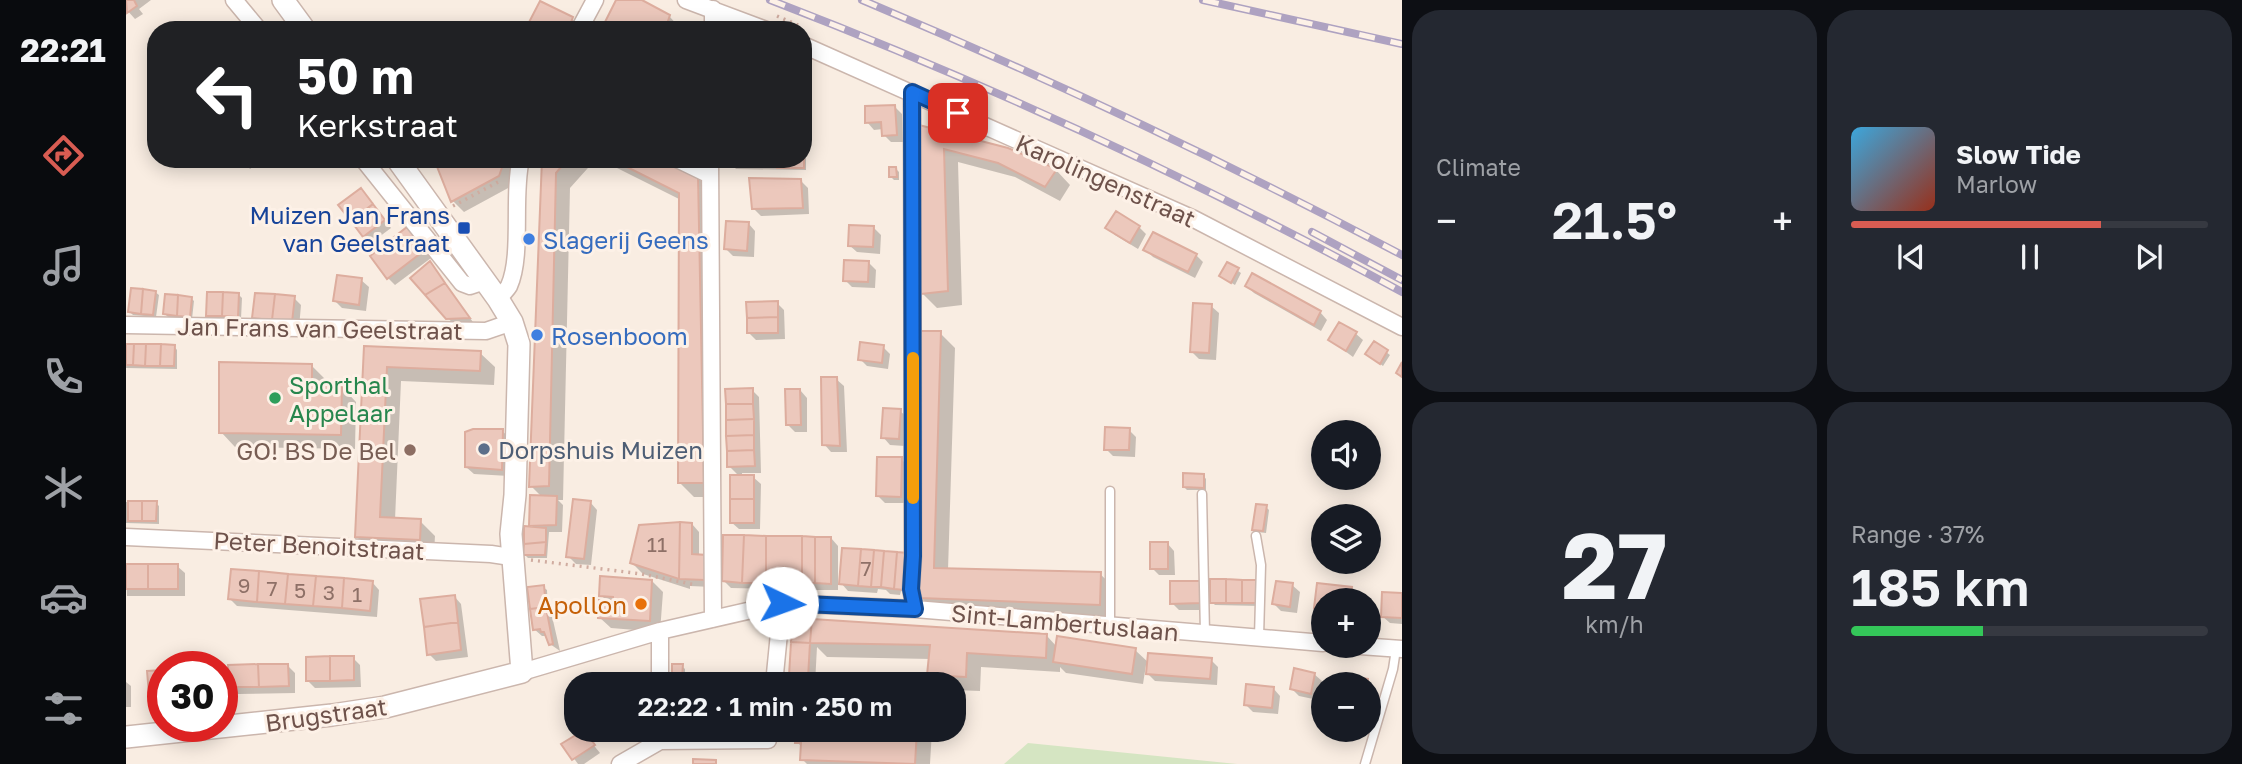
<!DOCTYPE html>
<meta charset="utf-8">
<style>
body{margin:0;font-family:"Golos Text",sans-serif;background:#242831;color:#f1f3f6;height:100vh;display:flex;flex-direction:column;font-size:26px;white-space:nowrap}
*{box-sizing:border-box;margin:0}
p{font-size:23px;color:#9ea1a6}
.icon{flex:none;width:38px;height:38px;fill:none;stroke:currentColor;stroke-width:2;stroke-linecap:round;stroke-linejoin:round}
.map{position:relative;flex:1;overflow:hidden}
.panel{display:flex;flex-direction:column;gap:10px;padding:10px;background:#0d0f14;width:840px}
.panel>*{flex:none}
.banner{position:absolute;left:21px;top:21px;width:665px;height:147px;border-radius:28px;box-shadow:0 4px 18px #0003;background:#202124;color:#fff;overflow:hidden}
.controls{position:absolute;left:1185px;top:420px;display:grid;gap:14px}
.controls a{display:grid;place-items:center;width:70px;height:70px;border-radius:50%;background:#171b24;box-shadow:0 4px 18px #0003;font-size:35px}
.speed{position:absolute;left:21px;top:651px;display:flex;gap:14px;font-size:35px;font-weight:700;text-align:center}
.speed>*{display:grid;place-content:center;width:91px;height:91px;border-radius:50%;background:#171b24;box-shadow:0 4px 18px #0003;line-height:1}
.speed .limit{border:10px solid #d22;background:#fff;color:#111}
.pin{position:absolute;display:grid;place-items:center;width:60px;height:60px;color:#fff;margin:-30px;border-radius:14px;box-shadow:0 4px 10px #0006}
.me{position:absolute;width:77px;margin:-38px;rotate:93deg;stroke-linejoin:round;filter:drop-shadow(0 0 5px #0008)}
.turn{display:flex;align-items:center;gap:24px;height:147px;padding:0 35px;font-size:32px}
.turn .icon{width:91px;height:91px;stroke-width:2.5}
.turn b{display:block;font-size:49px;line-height:60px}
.big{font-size:52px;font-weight:600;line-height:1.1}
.panel .tile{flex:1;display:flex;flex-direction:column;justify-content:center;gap:10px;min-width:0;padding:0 24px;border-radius:28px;background:#242831}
.panel .dial{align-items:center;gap:0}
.dial b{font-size:91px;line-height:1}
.song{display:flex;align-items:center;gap:21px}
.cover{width:84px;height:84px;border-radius:10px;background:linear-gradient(135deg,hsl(200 70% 55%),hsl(10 70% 35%))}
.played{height:7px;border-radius:4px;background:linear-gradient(90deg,#d85c52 70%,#363941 70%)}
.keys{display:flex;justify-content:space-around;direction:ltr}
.heat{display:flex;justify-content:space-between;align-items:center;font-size:38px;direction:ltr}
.charge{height:10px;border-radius:5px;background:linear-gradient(90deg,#34c759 37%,#363941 0)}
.panel .tiles{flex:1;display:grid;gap:10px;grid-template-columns:repeat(2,1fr)}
.trip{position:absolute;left:438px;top:672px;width:402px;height:70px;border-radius:28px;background:#171b24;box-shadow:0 4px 18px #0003;font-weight:600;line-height:70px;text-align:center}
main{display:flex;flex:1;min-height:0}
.dock{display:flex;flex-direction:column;width:126px;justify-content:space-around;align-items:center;background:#090b0e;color:#9ea1a6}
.dock .icon{width:49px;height:49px}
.dock .selected{color:#d85c52}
.dock b{font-size:32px;color:#f1f3f6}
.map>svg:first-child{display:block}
.green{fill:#d5e5c2}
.shadow{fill:#0003}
.building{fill:#ecc8bc;stroke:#ddad9e;stroke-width:2}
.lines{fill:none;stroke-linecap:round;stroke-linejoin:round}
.service-casing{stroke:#cbb6ad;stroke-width:11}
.minor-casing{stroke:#cbb6ad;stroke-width:19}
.tertiary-casing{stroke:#cbb6ad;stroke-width:24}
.path{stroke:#d0aca0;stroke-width:3.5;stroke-dasharray:2 5;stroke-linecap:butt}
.service{stroke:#fff;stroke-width:8}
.minor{stroke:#fff;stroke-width:16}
.tertiary{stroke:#fff;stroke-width:21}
.rail-casing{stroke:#aea2c1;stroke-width:8}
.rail{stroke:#fdf1e7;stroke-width:5;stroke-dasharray:16;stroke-linecap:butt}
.route-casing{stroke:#114b97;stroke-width:18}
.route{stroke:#1a73e8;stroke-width:12}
.slow{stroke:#f59e0b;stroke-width:12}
.transit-dot{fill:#1a4fb4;stroke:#fdf1e7;stroke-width:2.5}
.shop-dot{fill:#3f7fe0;stroke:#fdf1e7;stroke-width:2.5}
.leisure-dot{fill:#2e9e5b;stroke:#fdf1e7;stroke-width:2.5}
.service-dot{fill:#5c6f8a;stroke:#fdf1e7;stroke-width:2.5}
.education-dot{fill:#8d6e63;stroke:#fdf1e7;stroke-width:2.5}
.food-dot{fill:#e8710a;stroke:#fdf1e7;stroke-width:2.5}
.labels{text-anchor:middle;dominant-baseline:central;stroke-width:6;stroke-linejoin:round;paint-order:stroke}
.number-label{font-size:21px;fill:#8e7067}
.street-label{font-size:24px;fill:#6e524b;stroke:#fdf1e7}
.transit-label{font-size:24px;fill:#164399;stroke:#fdf1e7;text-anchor:end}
.shop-label{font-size:24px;fill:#366cbe;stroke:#fdf1e7;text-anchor:start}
.leisure-label{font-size:24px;fill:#27864d;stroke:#fdf1e7;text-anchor:start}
.service-label{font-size:24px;fill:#4e5e75;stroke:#fdf1e7;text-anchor:start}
.education-label{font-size:24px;fill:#785e54;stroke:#fdf1e7;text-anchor:end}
.food-label{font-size:24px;fill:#c56008;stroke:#fdf1e7;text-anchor:end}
</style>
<main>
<nav class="dock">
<b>22:21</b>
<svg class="icon selected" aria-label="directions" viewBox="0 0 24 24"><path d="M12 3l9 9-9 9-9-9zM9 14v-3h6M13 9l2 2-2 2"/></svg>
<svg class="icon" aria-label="music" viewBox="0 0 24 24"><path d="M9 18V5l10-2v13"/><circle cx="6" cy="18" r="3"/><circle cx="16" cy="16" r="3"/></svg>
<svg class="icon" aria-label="phone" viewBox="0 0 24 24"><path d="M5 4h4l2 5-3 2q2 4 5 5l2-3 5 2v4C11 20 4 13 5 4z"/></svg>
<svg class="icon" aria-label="climate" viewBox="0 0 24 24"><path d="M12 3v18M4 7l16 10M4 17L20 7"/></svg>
<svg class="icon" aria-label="car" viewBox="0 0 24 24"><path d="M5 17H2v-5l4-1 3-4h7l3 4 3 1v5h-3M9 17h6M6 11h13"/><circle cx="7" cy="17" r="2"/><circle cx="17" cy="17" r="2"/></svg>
<svg class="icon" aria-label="filters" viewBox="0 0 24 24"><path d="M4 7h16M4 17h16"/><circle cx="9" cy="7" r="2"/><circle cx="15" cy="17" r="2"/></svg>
</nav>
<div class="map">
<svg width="1276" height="764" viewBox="0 0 1276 764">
<rect width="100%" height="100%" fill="#f9ede2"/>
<!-- green -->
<path class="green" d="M902,743l209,21h-233z"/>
<!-- shadow -->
<path class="shadow" d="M0,0h25l-12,9 4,5 -8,5 -9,-10z
M492,0h20l31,16 13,14h-80z
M446,19l11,11h-56z
M769,107l7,7 1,28h-12l-7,-7 -1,-6 -9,1 -7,-8z
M795,127l135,43 14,15 -10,16 -45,-24 -57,-15 4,143 -25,3 -15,-15z
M677,155l3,3v12l-70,-1 -9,-10h76z
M116,159h22l-14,10z
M309,159h82l-7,28 -46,25 -11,-11z
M418,159h52l-26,29 -7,312h-5l5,5 -1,27h-13l-2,26h-19l-3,-3 10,-26 -4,-4 11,-28 -11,-11z
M473,159h61l37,18 15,15 6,305h-24l-15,-15 2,-282z
M769,168l4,4v8h-5l-3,-3z
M675,181l7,7 1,26 -48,2 -7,-7z
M242,197l23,31 -20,15 -7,-7z
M622,223l7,8 -1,26 -21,-1 -7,-7z
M1013,227l7,7 -8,15 -23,-14 -7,-7z
M748,228l7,7 -1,19 -23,-2 -8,-7z
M288,237l17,21 -36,27 -7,-7z
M1020,250l50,5 7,7 -8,16 -42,-21z
M742,262l8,8 -1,18 -23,-1 -7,-7z
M304,264l7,7 38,54 -20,1 -7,-8z
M1102,264l13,9 -6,12 -10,-6z
M235,280l8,7 -3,24 -24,-3 -7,-7z
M1121,286l73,26 7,8 -6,11 -67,-38z
M29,292l4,3 -3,22 -23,-2 -3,-3z
M112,294l4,4 -1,21 -30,-1 -3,-3z
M65,298l3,3 -2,18 -24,-2 -3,-3z
M168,298l7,7 -2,23 -38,-3 -7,-7z
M651,303l7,7 1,29 -29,1 -7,-7z
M1085,306l8,7 -3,47 -17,-1 -7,-7z
M814,333l15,15 -7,222 152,4 15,14 -1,31 -183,-11 -15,-16z
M1229,333l8,7 -10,17 -23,-17z
M1249,344l15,11 -7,11 -12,-9z
M0,346h48l3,4v19l-51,-1z
M239,347l115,6 15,14 -1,18 -93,-4 -6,139 25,1 15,15 -1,17 -63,-2 -15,-15z
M757,347l7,7 -2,15 -21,-3 -7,-7z
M186,366l14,14v5l16,2 14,15 -1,47 -120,-2 -14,-15z
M710,379l8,7 3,66h-16l-7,-8z
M626,390l7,7 2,76h-19v3l11,1 8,7 -1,45h-21l-8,-7 8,-46 -10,-10z
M674,390l7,8v34h-12l-8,-8z
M774,411l8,7 -3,28 -15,-1 -7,-8z
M1003,430l7,7 -1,20 -22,-1 -7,-7z
M376,431l8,7 -1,38 -35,-2 -8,-7z
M775,459l7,7 -1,37h-22l-7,-7z
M1077,475l3,4v11h-19l-3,-3z
M0,502l30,1 3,3v18l-33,-1z
M464,502l7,8 -6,55 -15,-1 -8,-8z
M1140,507l3,3 -3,23 -9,-1 -3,-3z
M566,524l7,8v24l13,31 -22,-1v3l-47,-15 -11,-11z
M705,538l7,8v44h-26v4l-33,-1 -7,-6v2l-41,-1 -7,-7z
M1041,543l7,8 1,24h-16l-7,-7z
M784,558l-3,34 -6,-1 -1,4 -10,-1 -4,-4 -8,-1 -1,4 -29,-2 -7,-8z
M0,566h51l8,7v23h-58z
M526,581l11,11 -3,40 -49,-4 -12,-11 9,-15 -7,-7z
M246,582l7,8 -2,27 -140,-11 -7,-7z
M1131,582l3,24 -45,-1 -3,-3z
M1073,583l8,7v20h-28l-7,-7z
M1166,585l8,7 -3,21 -16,-2 -7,-7z
M1192,585l33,3 7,8v4h-35v14l-7,-7z
M417,587l4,3 1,22 4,4 8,35 -10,-7 -3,-8h-5l-8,-7z
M1276,595v29l-12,-1 -8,-7z
M328,596l7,8 7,53 -32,4 -7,-7z
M668,620l253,16 10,11 78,3 14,13 62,-3 7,7 -1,18 -62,-4 -7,-7 1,-9h-3l-3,19 -77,-11 -6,-6v5l-79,-5 -1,24 -26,-1v-6h-16l-10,-10 2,-15 -103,-2 -10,-10 -2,37 -17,-1 -7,-7z
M227,658l7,7 1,22 -46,1 -7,-7z
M162,666l7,7v20l-57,1 -8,-7z
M556,666l3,3v11h-8l-4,-3z
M37,671v30h-5l-7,-7z
M1188,674l8,7 -4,19 -19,-4 -7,-7z
M1229,679l12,2 3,3 -2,18v-18h-14z
M0,682l5,4v21h-5z
M1147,688l7,8 -2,18 -25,-2 -8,-8z
M672,730h134l-2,34h-123l-5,-5 1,-11 -6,-6z
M457,732l17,21 -16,11h-6l-14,-19z"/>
<!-- building -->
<path class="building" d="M0,0h8l3,6 -10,7z
M490,0h26l28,15 -3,9h-5l-3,6h-58z
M414,1l33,16 -5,13h-43z
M596,17l33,13h-33z
M769,105l2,30 -15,1 -1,-14 -16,1v-17z
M793,125l89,23 49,21 -12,18 -47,-24 -54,-14 4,142 -27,3z
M678,153v15h-27v-9h26z
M308,159h71l-6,17 -48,26z
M416,159h26l-12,14 -7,313 -20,1z
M485,159h53l34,16 6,308h-26l1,-290z
M763,167h7l1,10h-8z
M623,178l52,1 2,29 -51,1z
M235,188l12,16 -22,17 -13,-16z
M247,204l12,16 -22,17 -12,-16z
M990,211l24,15 -10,17 -25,-15z
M600,221l23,1 -2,29 -23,-2z
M723,225l25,1 -1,21 -25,-1z
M281,227l18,23 -38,29 -17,-23z
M1027,232l44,22 -9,18 -45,-22z
M718,260l25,1 -1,21 -25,-1z
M304,261l15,22 -20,12 -15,-17z
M1101,262l12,6 -8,15 -12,-7z
M1126,273l69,38 -7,14 -69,-39z
M211,275l25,3 -3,27 -26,-4z
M319,283l25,35 -24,1 -21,-24z
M5,288l12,1 -2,25 -13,-2z
M17,289l13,2 -3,24 -12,-1z
M81,292h16l-1,24h-16z
M97,292l16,1 -1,24 -16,-1z
M129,293l20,1 -3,26 -20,-2z
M39,294l13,1 -1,21 -14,-2z
M149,294l20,2 -3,26 -20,-2z
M52,295l14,2 -2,20 -13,-1z
M652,301v16l-31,1 -1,-16z
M1067,303l19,1 -3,49 -19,-1z
M652,317v16h-31v-15z
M1213,322l18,10 -11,19 -18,-11z
M795,331h20l-7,237 167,4 -1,33 -180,-7 -6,-18 4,-11z
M1248,341l14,9 -8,14 -15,-10z
M734,342l24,3 -2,18 -24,-3z
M0,344h8l-1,21h-7z
M8,344h12l-1,22 -12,-1z
M20,344h15l-1,22h-15z
M35,344l14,1 -1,21h-14z
M238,346l117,5 -1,20 -93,-4 -7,150 41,2 -1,21 -65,-3z
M93,362l93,2v18l30,3 -1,50 -122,-2z
M1276,362v15l-6,-4z
M695,377h16l3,69 -18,-1z
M627,388v16h-27l-1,-15z
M659,389h15l1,36h-15z
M600,404h27l1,15 -28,1z
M757,408l18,1 -2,30 -18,-1z
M628,419v16l-28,1v-16z
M979,427l25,1 -1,22h-25z
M347,429h30l-1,41 -37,-3v-35z
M628,435v15l-27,1 -1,-15z
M628,450l1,16 -28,1v-16z
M751,457h25l-1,40 -25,-1z
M1057,473l21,1v14l-21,-1z
M604,475h24v24h-24z
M404,495l27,1 -1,29 -27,1z
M447,499l18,2 -7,58 -18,-2z
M604,499h24v24h-24z
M2,501h14v20h-14z
M16,501h15l-1,20h-14z
M1130,504l11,1 -4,26 -11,-1z
M554,522l12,1v31l15,1 -2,25 -26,-1z
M554,522l-1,57 -49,-16 9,-38z
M398,526l22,2v14l-22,2z
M597,535h21l-2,48 -20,-2z
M618,535l22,1v47h-24z
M640,536h36v47h-36z
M676,536l13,1v46h-13z
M689,537h16v47l-16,-1z
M420,542l-1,13h-22l1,-11z
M1024,542h18v27h-18z
M716,548l19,1 -3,37 -19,-2z
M735,549l13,1 -3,37 -13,-1z
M748,550l10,1 -3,36h-10z
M758,551l13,1 -3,37 -13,-2z
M771,552l10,1 -3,37 -10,-1z
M0,564h22v25h-22z
M22,564h30v25h-30z
M105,569l28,2 -2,31 -29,-3z
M133,571l29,3 -3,30 -28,-2z
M162,574l28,2 -3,30 -28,-2z
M190,576l28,2 -2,30 -29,-2z
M474,576l52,4 -2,41 -52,-3 1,-18h14v-3l-14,-1z
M218,578l29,3 -3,30 -28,-3z
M1084,579h16v24h-16z
M1100,579l16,1v23h-16z
M1116,580h16l-1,23h-15z
M1044,581h30v22l-30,1z
M1150,581l17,2 -3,24 -18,-3z
M1191,583l35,4 -2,13h-27v9l-9,-1z
M418,585l2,22 -16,2 -3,-22z
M1256,592l20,1v25l-21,-1z
M329,595l3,27 -34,5 -4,-28z
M420,607l7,37 -4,1 -5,-13h-3l-1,-3 -7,1 -3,-21z
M667,619h19l-2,24 -19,-1z
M686,619l235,15 -1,24 -79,-5 -1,24 -39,-2 3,-30 -120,-2z
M332,622l3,28 -34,5 -3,-28z
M931,636l79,12 -4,26 -79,-12z
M665,642l19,1 -2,35 -19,-2z
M1022,653l64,5 -2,21 -64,-5z
M204,656h24v24l-24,1z
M204,656v25h-24v-24z
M132,664h30l1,22 -30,1z
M132,664l1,23h-30l-1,-22z
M546,664h11l-1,14 -10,-1z
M1168,668l21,5 -4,21 -21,-5z
M37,670v24h-14l-2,-23z
M1227,677l15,2v5h-16z
M1120,684l28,3 -2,21 -28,-3z
M458,730l11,15 -23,15 -11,-16z
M670,730h121l-2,34 -115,-4 1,-17h-6z
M567,759l23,1v4h-23z"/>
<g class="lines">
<!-- service casing -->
<g class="service-casing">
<path id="service" d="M1076,494l3,139
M1130,536l5,29 -2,72
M984,625v-134
M1239,764l28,-95 3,-20"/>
</g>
<!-- minor casing -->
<g class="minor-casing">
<path id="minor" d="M108,0l25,30
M560,0l80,30
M453,30l16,-30
M587,30v-21
M677,45l391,174 208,108
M786,92l1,464 -2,33 4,20
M237,159l99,124 8,3 15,-5
M551,159l33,16
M584,159l3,460
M372,299c3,-4 8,-8 11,-13 14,-31 3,-91 12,-127
M0,325l360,6 26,-9
M0,537l365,17 20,3
M534,631v53
M1234,646l42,3
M396,672l138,-41 122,-28 133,6 408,34
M648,684l8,-81
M534,730v11l108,-1 1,-10
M494,764l40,-23"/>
</g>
<!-- tertiary casing -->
<g class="tertiary-casing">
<path id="tertiary" d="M157,0l22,30
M0,737l206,-22 53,-8 137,-35 -11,-138 4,-39 4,-151 -7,-22 -14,-23 -101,-140"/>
</g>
<!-- path -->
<path class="path" d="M651,16l23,10
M327,206l49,-26
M405,560l111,14 54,11"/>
<!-- service -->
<use href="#service" class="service"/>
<!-- minor -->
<use href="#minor" class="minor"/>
<!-- tertiary -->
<use href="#tertiary" class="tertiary"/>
<!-- rail casing -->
<g class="rail-casing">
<path id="rail" d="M644,0c217,83 428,181 632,292
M736,0c184,77 364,162 540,255
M1077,0l199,44
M1186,232l90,48"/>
</g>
<!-- rail -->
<use href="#rail" class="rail"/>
</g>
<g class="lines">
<!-- route casing -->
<g class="route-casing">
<path id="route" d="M656,603l133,6 -4,-20 2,-33 -1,-464 46,21"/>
</g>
<!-- route -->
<use href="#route" class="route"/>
<!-- slow -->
<path class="slow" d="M787,358v140"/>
</g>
<!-- markers -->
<rect class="transit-dot" x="331" y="221" width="14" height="14" rx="3.5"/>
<g class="shop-dot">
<circle cx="403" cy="239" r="7"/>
<circle cx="411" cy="335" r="7"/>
</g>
<circle class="leisure-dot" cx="149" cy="398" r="7"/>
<circle class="service-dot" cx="358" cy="449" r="7"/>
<circle class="education-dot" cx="284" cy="450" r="7"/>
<circle class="food-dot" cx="515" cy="604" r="7"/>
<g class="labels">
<!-- number labels -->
<g class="number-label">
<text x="531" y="544">11</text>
<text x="740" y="568">7</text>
<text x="118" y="585">9</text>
<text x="146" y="588">7</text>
<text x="174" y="590">5</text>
<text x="203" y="592">3</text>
<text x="231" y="594">1</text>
</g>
<!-- street labels -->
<g class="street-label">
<text transform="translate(980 180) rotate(24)">Karolingenstraat</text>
<text transform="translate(194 328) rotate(1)">Jan Frans van Geelstraat</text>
<text transform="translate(193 545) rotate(3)">Peter Benoitstraat</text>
<text transform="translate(939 622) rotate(5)">Sint-Lambertuslaan</text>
<text transform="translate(200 714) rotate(-8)">Brugstraat</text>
</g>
<!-- transit labels -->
<g class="transit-label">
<text x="324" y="214">Muizen Jan Frans<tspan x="324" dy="28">van Geelstraat</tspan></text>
</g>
<!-- shop labels -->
<g class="shop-label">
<text x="417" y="239">Slagerij Geens</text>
<text x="425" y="335">Rosenboom</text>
</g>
<!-- leisure labels -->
<g class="leisure-label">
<text x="163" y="384">Sporthal<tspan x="163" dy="28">Appelaar</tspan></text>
</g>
<!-- service labels -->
<g class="service-label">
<text x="372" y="449">Dorpshuis Muizen</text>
</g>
<!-- education labels -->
<g class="education-label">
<text x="270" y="450">GO! BS De Bel</text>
</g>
<!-- food labels -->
<g class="food-label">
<text x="501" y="604">Apollon</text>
</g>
</g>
</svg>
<div class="controls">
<a><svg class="icon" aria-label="sound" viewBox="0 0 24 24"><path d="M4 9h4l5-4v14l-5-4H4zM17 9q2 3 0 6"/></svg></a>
<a><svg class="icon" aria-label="layers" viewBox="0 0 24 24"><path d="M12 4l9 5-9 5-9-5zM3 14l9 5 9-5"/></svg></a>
<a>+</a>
<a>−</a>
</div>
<div class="speed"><div class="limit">30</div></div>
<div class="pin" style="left:832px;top:113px;background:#d93025"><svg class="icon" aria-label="arrive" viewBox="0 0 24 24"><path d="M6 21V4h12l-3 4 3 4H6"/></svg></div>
<svg class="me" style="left:656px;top:603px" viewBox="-20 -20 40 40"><circle r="19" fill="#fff"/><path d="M0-13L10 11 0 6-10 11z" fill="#1a73e8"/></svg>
<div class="trip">22:22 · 1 min · 250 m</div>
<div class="banner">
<div class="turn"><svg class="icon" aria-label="left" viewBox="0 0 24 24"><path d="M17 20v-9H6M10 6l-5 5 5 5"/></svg><div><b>50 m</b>Kerkstraat</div></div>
</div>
</div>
<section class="panel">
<div class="tiles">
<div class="tile"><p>Climate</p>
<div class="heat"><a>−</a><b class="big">21.5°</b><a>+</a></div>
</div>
<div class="tile">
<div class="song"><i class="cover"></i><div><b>Slow Tide</b><p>Marlow</p></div></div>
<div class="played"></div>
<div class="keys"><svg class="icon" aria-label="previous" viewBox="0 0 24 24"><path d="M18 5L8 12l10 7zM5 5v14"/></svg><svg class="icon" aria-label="pause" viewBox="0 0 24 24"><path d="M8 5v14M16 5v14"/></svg><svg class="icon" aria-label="next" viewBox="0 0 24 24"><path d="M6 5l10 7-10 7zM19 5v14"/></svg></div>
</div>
<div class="tile dial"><b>27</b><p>km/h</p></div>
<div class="tile"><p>Range · 37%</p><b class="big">185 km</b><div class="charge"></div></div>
</div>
</section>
</main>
